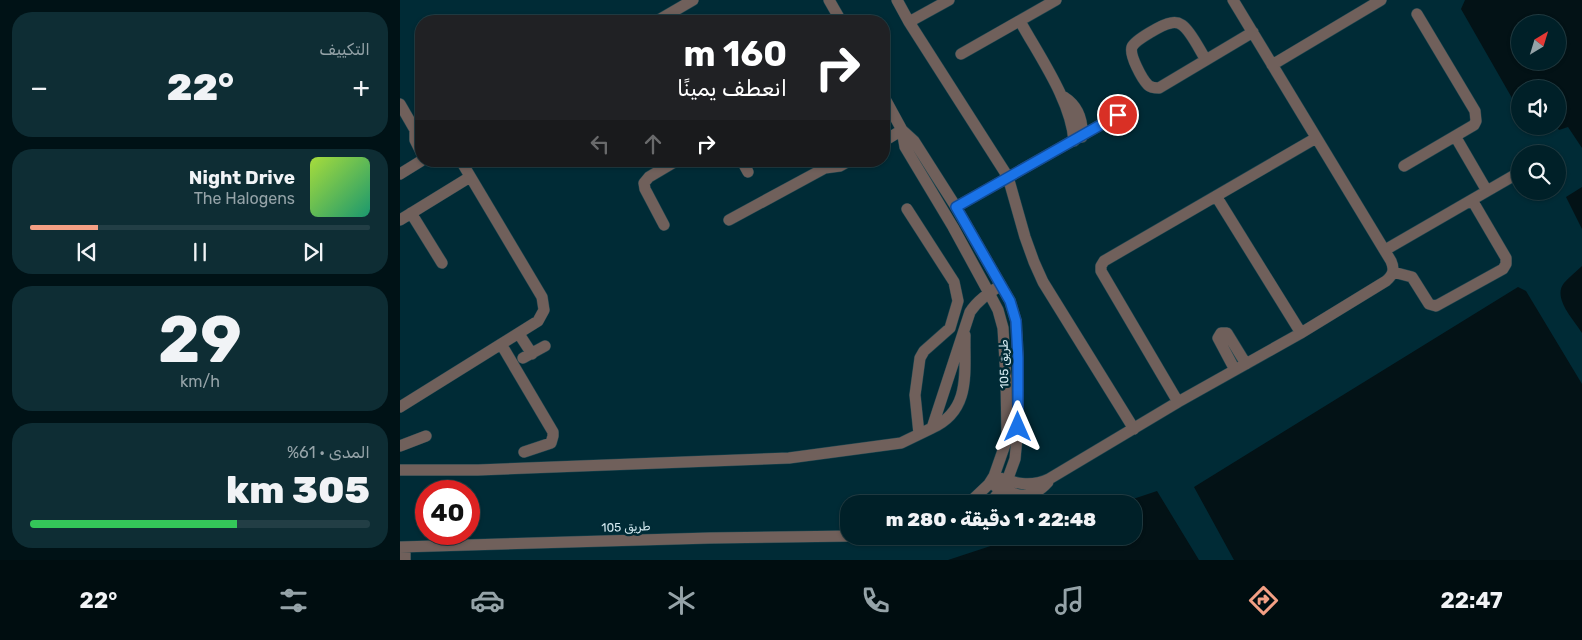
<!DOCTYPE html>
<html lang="ar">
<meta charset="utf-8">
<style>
body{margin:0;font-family:Rubik,"Noto Sans Arabic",sans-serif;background:#0e2d34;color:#f1f3f6;direction:rtl;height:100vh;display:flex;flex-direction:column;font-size:19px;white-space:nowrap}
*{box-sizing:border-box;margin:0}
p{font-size:16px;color:#95a3a8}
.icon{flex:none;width:28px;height:28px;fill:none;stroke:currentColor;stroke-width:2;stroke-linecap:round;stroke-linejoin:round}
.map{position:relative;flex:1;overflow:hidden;direction:ltr}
.details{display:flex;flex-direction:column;gap:12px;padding:12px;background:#001216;width:400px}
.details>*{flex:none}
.banner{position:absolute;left:15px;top:15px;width:475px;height:152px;border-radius:20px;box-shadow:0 1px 4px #0004,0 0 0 1px #223e45;direction:rtl;background:#202124;color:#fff;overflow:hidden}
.needle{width:32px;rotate:38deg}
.fabs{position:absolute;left:1111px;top:15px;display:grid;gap:10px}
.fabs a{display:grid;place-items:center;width:55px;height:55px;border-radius:50%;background:#002028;box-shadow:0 1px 4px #0004,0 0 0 1px #223e45;font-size:25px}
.speed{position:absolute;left:15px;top:480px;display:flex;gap:10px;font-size:25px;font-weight:700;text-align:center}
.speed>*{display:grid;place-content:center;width:65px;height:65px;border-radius:50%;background:#002028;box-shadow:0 1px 4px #0004,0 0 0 1px #223e45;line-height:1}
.speed .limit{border:8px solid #d22;background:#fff;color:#111}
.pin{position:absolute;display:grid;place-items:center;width:42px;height:42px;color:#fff;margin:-21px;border:2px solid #fff;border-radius:50%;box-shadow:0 1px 5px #0007}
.me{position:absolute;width:55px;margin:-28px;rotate:0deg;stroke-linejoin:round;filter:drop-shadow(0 0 4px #0008)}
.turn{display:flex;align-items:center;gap:18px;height:105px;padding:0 20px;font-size:22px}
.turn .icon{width:65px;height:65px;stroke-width:2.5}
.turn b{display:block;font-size:35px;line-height:42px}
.lanes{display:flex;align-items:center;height:48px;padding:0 20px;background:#0003;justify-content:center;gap:25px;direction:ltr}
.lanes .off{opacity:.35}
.big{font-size:38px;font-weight:800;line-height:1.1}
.details .widget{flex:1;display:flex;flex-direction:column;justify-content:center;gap:8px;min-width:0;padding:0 18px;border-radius:20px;background:#0e2d34}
.details .dial{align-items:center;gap:0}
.dial b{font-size:65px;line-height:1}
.song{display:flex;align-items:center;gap:15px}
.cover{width:60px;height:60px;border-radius:8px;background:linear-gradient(135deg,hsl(80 70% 55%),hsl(160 70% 35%))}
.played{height:5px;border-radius:2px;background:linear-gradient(90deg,#f39f84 20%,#223e45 20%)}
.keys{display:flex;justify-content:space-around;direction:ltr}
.heat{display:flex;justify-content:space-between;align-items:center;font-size:28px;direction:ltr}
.charge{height:8px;border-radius:4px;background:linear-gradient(90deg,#34c759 61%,#223e45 0)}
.trip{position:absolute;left:440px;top:495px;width:302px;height:50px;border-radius:20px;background:#002028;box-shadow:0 1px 4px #0004,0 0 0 1px #223e45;font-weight:800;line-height:50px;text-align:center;direction:rtl}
.tab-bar{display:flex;height:80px;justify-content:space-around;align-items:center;background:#000d10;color:#95a3a8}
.tab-bar .icon{width:35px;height:35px}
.tab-bar .on{color:#f39f84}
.tab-bar b{font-size:22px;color:#f1f3f6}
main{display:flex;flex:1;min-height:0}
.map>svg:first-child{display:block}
.water{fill:#031216;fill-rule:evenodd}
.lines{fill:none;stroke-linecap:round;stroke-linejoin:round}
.minor-casing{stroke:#1e4650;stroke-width:12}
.minor{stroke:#70605b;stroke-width:11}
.route-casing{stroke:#114b97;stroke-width:12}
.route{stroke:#1a73e8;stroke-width:9}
.labels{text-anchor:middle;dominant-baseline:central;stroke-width:5;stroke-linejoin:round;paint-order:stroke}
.street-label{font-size:12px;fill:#d5ebf2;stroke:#002b36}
</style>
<main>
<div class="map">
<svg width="1182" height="560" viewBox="0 0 1182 560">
<rect width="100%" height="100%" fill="#002b36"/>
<!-- water -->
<path class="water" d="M1065,0h117v148l-14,-21 -9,3 -3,-4h2v-37h-38v23l-59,-103zM1120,24h38v37h-38z
M1182,187v42l-16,-32z
M1182,266v67c-8,-13 -30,-35 -18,-50 5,-6 12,-11 18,-17z
M1118,287l8,4 56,93v176h-348l-40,-73z
M757,491l42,69h-251l73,-24h113v-32h-16z"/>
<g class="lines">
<!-- minor casing -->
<g class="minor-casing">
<path id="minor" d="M429,0l12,21
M497,0l12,22 99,155 17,60 9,25 9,20 91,147
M257,21l36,-21
M620,21c19,35 51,79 54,120
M509,22l40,-22
M561,54l95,-54
M806,60c-6,-9 -15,-29 -24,-35 -3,-2 -7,-3 -11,-2 -8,1 -36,17 -39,24 -3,8 10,32 16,38 3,3 7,3 11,3l94,-56
M872,65l109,-65
M484,97l18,33 12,11 42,66 54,94 6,20 2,37v69l-3,32 -8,22 -17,23
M664,97c14,9 19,23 18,40
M0,104l15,26 6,2
M15,130v10l6,12
M502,130l3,17 48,80 36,66 9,17 5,18 3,51 1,60 -13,37 -5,8 -21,20
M1055,136l32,55
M484,141l18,-11
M342,161l6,11
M1004,166l70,-41 2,-4 -1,-10 -58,-97
M0,174l21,-13
M816,196l85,137
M556,207l162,-92
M507,209l47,73 4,19 -8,27 -26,23 -4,7 -5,37 4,39
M11,213l31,50
M0,220l70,-43
M329,220l96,-52 15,-2 9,-5
M264,225l-19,-36 -1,-6 5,-6 27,-16
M985,250l135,-78
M993,272l19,5 17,27 7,2 67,-37 3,-5v-6l-34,-58
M119,334l13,20
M101,344l52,88v4l-2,7 -27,9
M123,358l22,-12
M835,370l-17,-32 3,-5h6l19,31
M778,402l-77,-131v-5l3,-5 212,-123
M0,407l138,-86 6,-11 -2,-13 -81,-136
M532,428c40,-18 32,-57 33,-93
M0,446l26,-10
M0,470h78l311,-12 112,-15 31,-15 38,-116c8,-12 19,-19 31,-27
M594,476c20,7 36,12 55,3l129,-77 123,-69 85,-52c7,-6 9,-11 5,-20l-158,-261
M595,486c21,10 35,16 53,-4
M604,504l20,-8
M0,547l310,-9 142,-2
M5,547v13"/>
</g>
<!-- minor -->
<use href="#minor" class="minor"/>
</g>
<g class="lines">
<!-- route casing -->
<g class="route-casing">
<path id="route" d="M618,427v-69l-2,-37 -6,-20 -54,-94 162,-92"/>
</g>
<!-- route -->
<use href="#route" class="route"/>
</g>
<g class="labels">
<!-- street labels -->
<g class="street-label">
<text transform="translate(604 364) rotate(-91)">طريق 105</text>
<text transform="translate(226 527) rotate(-2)">طريق 105</text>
</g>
</g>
</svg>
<div class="fabs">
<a><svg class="needle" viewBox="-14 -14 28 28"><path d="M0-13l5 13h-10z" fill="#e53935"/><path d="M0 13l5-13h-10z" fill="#95a3a8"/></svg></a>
<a><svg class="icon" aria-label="sound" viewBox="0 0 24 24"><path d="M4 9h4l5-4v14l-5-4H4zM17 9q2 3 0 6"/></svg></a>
<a><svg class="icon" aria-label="search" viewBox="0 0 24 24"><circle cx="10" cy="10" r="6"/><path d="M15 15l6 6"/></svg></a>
</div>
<div class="speed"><div class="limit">40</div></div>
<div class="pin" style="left:718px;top:115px;background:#d93025"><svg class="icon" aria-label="arrive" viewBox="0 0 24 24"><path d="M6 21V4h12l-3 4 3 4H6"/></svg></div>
<svg class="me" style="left:618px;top:427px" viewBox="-20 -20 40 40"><path d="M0-17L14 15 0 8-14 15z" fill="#1a73e8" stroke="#fff" stroke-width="4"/></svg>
<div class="trip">22:48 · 1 دقيقة · 280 m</div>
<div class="banner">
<div class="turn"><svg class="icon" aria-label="right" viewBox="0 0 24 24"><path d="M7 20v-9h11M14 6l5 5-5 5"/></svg><div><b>160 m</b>انعطف يمينًا</div></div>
<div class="lanes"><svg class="icon off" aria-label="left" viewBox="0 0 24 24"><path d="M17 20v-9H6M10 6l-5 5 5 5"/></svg><svg class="icon off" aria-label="ahead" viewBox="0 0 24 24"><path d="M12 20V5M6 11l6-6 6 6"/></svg><svg class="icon" aria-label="right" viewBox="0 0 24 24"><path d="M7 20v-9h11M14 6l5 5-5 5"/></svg></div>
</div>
</div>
<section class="details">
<div class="widget"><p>التكييف</p>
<div class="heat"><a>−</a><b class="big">22°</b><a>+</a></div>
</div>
<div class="widget">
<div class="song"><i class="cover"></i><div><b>Night Drive</b><p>The Halogens</p></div></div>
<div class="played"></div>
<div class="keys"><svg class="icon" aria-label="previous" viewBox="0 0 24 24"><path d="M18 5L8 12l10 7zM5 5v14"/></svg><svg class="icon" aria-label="pause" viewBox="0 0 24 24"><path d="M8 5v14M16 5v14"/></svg><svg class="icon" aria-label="next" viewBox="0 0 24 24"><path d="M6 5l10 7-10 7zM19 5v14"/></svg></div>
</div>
<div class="widget dial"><b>29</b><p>km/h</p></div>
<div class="widget"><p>المدى · 61%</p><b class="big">305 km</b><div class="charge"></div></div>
</section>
</main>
<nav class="tab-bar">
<b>22:47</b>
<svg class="icon on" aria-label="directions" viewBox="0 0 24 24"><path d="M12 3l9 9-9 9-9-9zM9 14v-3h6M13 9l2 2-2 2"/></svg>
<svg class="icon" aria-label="music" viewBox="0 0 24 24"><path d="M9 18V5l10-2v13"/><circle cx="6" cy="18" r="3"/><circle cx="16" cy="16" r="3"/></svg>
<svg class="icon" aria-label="phone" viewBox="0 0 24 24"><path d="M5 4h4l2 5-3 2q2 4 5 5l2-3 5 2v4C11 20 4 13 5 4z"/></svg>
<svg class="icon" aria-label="climate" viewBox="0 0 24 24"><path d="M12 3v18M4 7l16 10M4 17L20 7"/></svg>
<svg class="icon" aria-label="car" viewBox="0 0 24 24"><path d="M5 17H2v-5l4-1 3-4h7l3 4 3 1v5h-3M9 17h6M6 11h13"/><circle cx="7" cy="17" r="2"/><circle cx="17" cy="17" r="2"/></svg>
<svg class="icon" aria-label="filters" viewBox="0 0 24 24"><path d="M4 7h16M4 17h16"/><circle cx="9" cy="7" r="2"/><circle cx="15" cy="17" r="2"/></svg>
<b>22°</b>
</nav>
